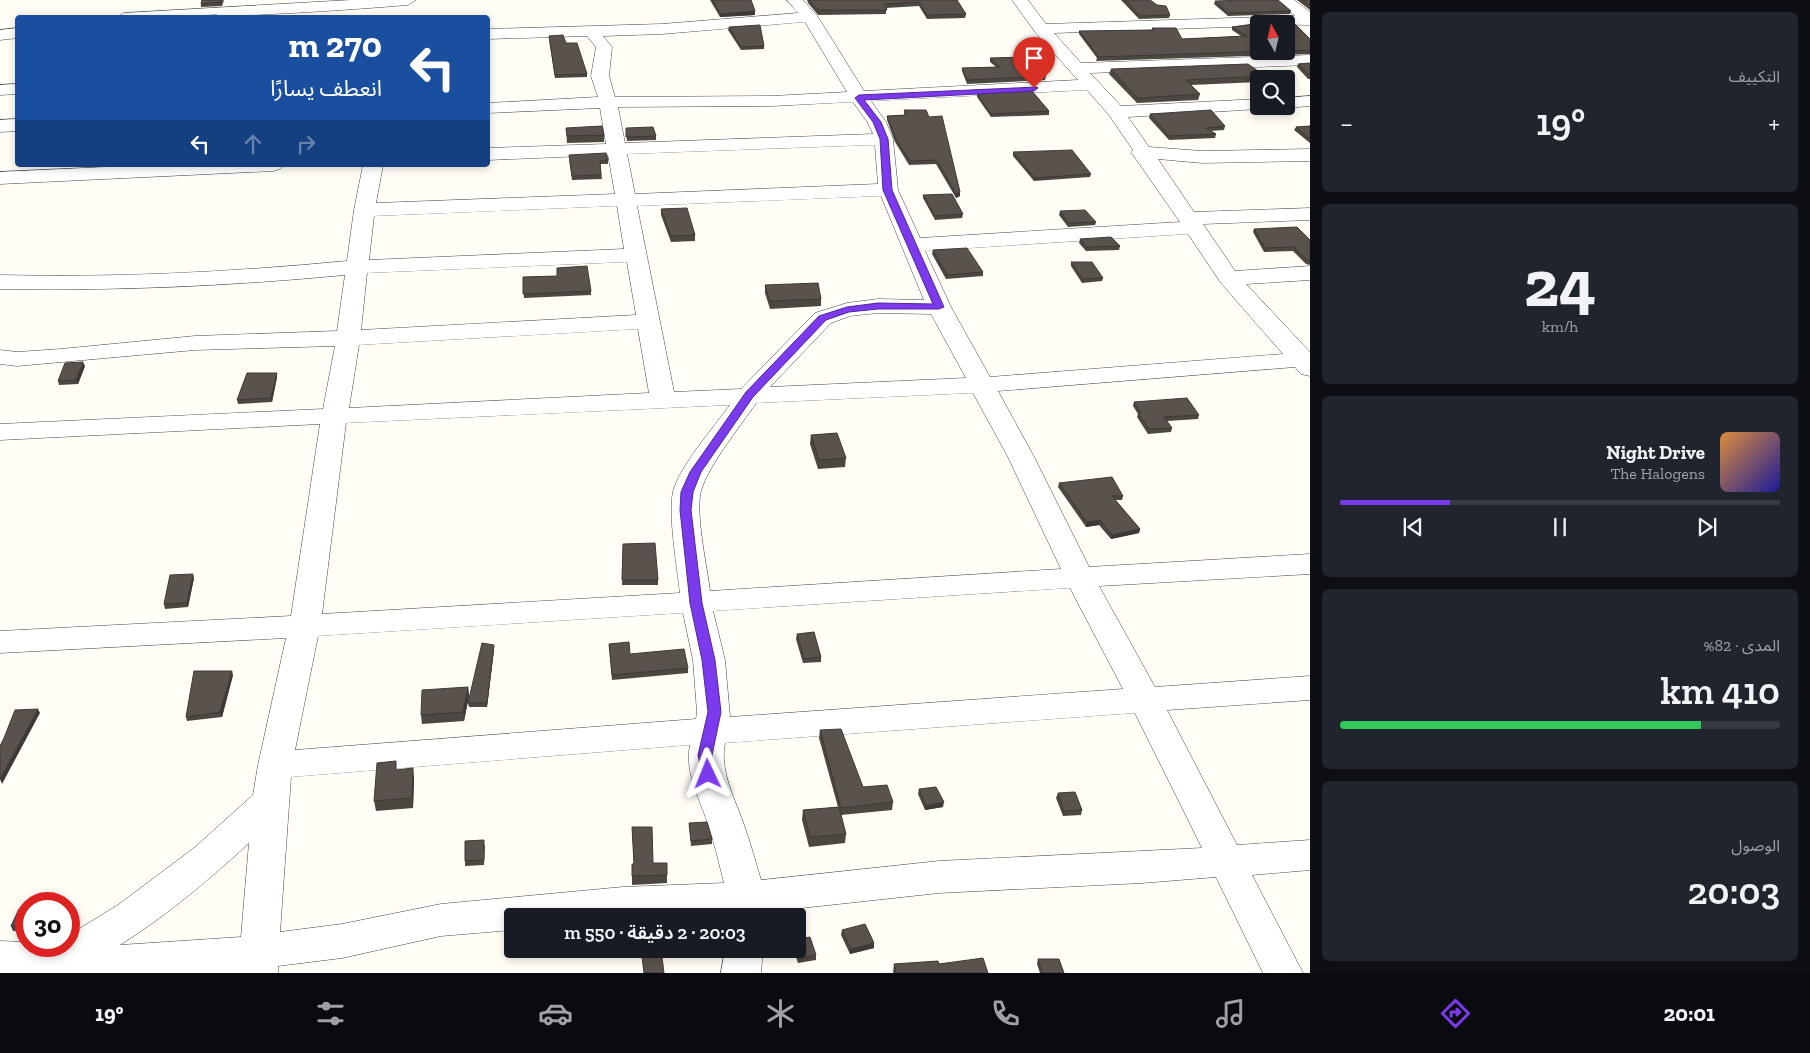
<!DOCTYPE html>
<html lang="ar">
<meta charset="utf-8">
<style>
body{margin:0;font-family:"Zilla Slab","Noto Sans Arabic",serif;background:#20242c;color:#f1f3f6;direction:rtl;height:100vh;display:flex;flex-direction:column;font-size:19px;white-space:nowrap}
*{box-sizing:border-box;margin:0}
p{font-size:16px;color:#9ea1a6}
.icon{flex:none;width:28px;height:28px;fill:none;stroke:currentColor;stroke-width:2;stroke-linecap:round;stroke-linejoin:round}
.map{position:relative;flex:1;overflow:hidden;direction:ltr}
.panel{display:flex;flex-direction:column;gap:12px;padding:12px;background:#0d0f14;width:500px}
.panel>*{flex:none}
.banner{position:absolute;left:15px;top:15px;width:475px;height:152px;border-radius:5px;box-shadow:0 2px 8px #0003;direction:rtl;background:#1a4fa0;color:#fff;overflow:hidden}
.needle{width:32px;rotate:352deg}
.fabs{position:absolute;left:1250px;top:15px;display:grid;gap:10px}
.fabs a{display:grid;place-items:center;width:45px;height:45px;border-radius:5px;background:#171b24;box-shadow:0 2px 8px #0003;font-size:25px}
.speed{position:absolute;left:15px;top:892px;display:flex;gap:10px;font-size:25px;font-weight:700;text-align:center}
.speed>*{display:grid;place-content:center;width:65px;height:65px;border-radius:50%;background:#171b24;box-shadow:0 2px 8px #0003;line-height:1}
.speed .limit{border:8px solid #d22;background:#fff;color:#111}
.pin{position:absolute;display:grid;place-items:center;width:42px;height:42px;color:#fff;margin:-51px -21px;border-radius:50% 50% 50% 0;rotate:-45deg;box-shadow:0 0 5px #0007}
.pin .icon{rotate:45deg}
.me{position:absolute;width:55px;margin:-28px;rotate:358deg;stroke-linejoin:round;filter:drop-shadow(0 0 4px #0008)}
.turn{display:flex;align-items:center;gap:18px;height:105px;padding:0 25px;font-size:22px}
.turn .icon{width:65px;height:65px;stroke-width:2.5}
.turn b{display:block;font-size:35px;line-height:42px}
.lanes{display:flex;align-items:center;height:48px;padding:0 25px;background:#0003;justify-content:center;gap:25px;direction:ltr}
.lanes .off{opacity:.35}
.big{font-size:38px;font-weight:600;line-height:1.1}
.panel .tile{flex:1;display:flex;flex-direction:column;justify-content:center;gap:8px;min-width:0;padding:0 18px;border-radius:8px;background:#20242c}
.panel .dial{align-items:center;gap:0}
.dial b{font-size:65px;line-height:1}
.song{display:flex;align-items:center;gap:15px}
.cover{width:60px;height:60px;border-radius:8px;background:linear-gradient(135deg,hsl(30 70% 55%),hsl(240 70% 35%))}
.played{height:5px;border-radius:2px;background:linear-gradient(90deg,#7c3aed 25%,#363941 25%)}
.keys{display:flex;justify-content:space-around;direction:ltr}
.heat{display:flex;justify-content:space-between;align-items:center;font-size:28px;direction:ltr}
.charge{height:8px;border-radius:4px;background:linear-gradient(90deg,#34c759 82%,#363941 0)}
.trip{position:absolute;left:504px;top:908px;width:302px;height:50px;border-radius:5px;background:#171b24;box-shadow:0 2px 8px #0003;font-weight:600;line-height:50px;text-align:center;direction:rtl}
.menu{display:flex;height:80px;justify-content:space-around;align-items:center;background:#090b0e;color:#9ea1a6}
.menu .icon{width:35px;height:35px}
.menu .active{color:#7c3aed}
.menu b{font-size:22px;color:#f1f3f6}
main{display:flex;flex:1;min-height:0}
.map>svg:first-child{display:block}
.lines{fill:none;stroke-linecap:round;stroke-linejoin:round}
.minor-casing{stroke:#444;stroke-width:1}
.minor{fill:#fff;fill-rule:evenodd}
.wall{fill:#4d4742;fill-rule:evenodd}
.shaded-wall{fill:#3f3936}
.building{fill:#5a524d;stroke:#3f3936}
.route{fill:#7c3aed;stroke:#51269a}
</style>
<main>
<section class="panel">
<div class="tile"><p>التكييف</p>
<div class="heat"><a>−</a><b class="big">19°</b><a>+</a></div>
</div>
<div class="tile dial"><b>24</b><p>km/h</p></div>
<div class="tile">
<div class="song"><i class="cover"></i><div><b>Night Drive</b><p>The Halogens</p></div></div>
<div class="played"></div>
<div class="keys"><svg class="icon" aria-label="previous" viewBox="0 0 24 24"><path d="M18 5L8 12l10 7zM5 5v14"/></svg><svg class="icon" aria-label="pause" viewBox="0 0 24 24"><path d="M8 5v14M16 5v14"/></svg><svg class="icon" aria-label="next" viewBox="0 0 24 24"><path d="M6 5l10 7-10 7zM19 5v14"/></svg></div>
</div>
<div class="tile"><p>المدى · 82%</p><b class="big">410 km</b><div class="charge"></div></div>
<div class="tile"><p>الوصول</p><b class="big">20:03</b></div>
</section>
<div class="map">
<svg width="1310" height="973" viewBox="0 0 1310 973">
<rect width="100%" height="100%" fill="#fffdf5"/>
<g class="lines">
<!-- minor casing -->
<g class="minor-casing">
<path id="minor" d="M351,0h65l-8,5c-97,8 -194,13 -292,13l8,-5z
M787,0h16l15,17 46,74 214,-11 -43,-48 -23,-32h16l18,24 249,-8 -19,-16h18l16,12v13l-51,-1v2l-205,7 27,30 229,-8v10l-220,8 31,33 138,-7v7h7l-7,3 -131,8 21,30 53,4 108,-2v12l-108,2 -44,-4 36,53 116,-4v12l-107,4 32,47 75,-5v14l-64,4 64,68v24l-9,-2 -6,-7 -297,24 35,64 56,112 221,-13v20l-211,12 56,101 155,-11v24l-143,10 70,135 73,-5v30l-58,5 51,98h-40l-47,-96 -74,6 -203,10 -174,19 -1,4h-252v14l-71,6 -99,22 -64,8v7h-278v-32l26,1v4h43v-11l49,-30 76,-57 59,-53 5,-30 28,-127 -286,15v-22l291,-15 29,-192 -320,16v-16l323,-15 12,-63 -140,4 -178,16 -17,-2v-14l17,2 44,-3 134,-13 142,-5 8,-56c-115,11 -230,16 -345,14v-14c116,3 231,-3 347,-14l7,-51 9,-45h20l-7,38 239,-9 -7,-39 -120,5v-12l118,-4 -6,-36 -112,5v-10l110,-6 -7,-21 5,-29 -9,-11 -99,3v-10l174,-5 136,-11zM805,22l42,70 -75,4 -157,1 -6,-21 3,-29 -9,-11 59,-2zM1087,90l22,25 24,35 -2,2 49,70 -260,16 -22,-48 -5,-51 -7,-17 -15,-21zM853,102l15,21 5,11 -248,9 -7,-36 154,-1zM875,145l3,39 -243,10 -8,-40zM881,196l43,104 -46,-1 -31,4 -32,10 -74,76 -67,3 -37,-186zM617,206l7,43 -255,11 5,-44zM1188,234l33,49 62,71 -293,23 -39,-70 -26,-56zM627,262l9,53 -275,15 6,-57zM878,313l53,1 35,64 -196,9 61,-64 19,-7zM638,329l11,64 -300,15 10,-63zM973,393l34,62 54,114 -351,22c-3,-25 -15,-78 -9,-100 8,-27 39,-64 55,-88zM730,405c-16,22 -51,62 -57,87 -5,22 4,76 7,101l-358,21 24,-191zM1070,588l53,101 -393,28 -5,-57 -12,-49zM683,613l10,47 4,52 -1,7 -401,31 23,-114zM1135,713l67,135 -263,13 -178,19c-5,-17 -10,-35 -16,-52 -9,-28 -26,-56 -20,-85zM690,745c-6,28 11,56 19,82 6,18 10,37 15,56l-101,4 -182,17 -99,20 -62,8 11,-155zM249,843l-8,94 -121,8c46,-29 89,-65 129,-102z
M18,28v10l-18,2v-10z
M18,84v10l-18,1v-10z
M1310,96v10l-24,2 -7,-2h7v-8z
M18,119v12l-18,1v-12z
M149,165h134l-3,4 -7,2 -273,13v-12z
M725,949h38l-2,24h-40z"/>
</g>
<!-- minor -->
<use href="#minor" class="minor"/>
</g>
<!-- wall -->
<path class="wall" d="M224,0l-2,6 -21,1v-3z
M710,0h41l4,11v4l-35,2z
M807,0h150l9,14 -1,4 -38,1 -8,-13 -33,2v6l-68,1 -10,-12z
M1121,0h29l20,15 -1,3 -30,1z
M1297,0h13v10z
M1215,1l76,10 -1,3 -62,2 -14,-12z
M1262,23h32l16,16v15l-214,7 1,-3 -18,-24v-3l73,-1v-2h24l6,11 59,-3 -9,-6v-3zM1259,24h27v27h-27z
M729,27l35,19v3l-23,1 -13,-20z
M549,39l17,4 21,31v3l-32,1z
M990,58l56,18 -1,4 -78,4 -5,-13v-3l34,-1 -6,-5z
M1310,63v16h-2l-11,-12 1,-3z
M1111,69l154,7 -1,3h-5v3l-68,3 9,9 -2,6 -61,3 -28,-29z
M977,94l72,17v4l-58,2 -14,-20z
M904,110l56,86 -4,2 -20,-34 -27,1 -14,-23 -8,-22v-4l18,-1 -1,-1z
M1150,114l75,12 -1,4 -14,1 6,3 -1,4 -46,2 -20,-22z
M1310,126v17l-16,-13 2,-3z
M566,128l38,7v7l-37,1z
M626,128l30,8v4l-29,1z
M1013,152l78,22 -1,3 -56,4 -21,-25z
M569,158l39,2v4h-8l2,15 -30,1z
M923,195l40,19 -1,4 -27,2 -12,-22z
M661,209l34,26v6l-24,1 -10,-27z
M1060,211l36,11 -1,3 -27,2 -9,-12z
M1254,229l56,11v25l-4,-1 -13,-13 -29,1 -11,-20z
M1080,239l40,7 -1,4 -33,1 -7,-8z
M933,250l50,22v4l-37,3 -14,-25z
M1071,262l32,16 -1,3 -20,2 -11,-17z
M557,276l34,15v4l-67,3 -1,-21z
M765,285l56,14v7l-51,3 -5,-16z
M85,366l-7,18 -19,1 -1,-4z
M277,377l-5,25 -34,2 -1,-4z
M1134,402l65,13 -1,4 -31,2 5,7 -1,4 -23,2 -11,-17 1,-3 -5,-8z
M811,435l35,23 -1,9 -27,2 -8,-25z
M1059,483l64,13 -1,4h-7l25,29 -1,4 -28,6 -12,-14 -13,2 -28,-40z
M623,544l35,36v5h-36z
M194,578l-6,29 -23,2 -1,-5z
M797,634l24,23v5l-18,1 -7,-24z
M609,644l21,10 58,14v5l-76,7z
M494,645v4l-7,58h-18l-1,-4z
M233,675l-11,42 -35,4 -1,-4z
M468,687l1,9 -5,25 -42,3 -1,-9z
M820,730l43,57 30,15 -1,8 -51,5 5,19 -1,9 -36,4 -7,-27 1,-10 35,-3 -19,-69z
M414,778l-1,30 -37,3 -2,-10z
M919,789l24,18 -18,3 -7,-16z
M1058,793l24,17 -1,5 -18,1 -7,-18z
M689,823l23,16v5l-21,2z
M632,827l21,36h14v20l-35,2v-21h2z
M485,845l-1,20 -19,1v-5z
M26,909v22h-13l-2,-5z
M842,930l32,13v5l-24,6 -9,-19z
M793,949h5l18,6v5l-18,3z
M1038,959l26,14h-24l-3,-9z
M894,964h45l49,9h-95z"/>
<!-- shaded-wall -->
<path class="shaded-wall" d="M755,11v4l-35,2 1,-3z
M960,192v4l-4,2v-4z
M83,362l2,4 -7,18 -2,-4z
M277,373v4l-5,25 -1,-4z
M1100,520l-1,5 -13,2 1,-5z
M1140,529l-1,4 -28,6 1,-4z
M193,574l1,4 -6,29 -1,-4z
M494,645v4l-7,58v-4z
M232,671l1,4 -11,42 -2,-5z
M468,687l1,9 -5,25 -1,-9z
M38,709l2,4 -38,71 -2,-5z
M413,768l1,10 -1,30 -1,-10z
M944,802l-1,5 -18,3 1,-4z
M874,943v5l-24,6 1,-5z"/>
<!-- building -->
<path class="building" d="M202,0h20l-1,2 -20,2z
M712,0h39l4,11 -34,3z
M809,0h148l9,14 -39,1 -8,-13 -34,2 2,6h-68z
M1125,0h25l7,5 9,1 4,9 -30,1z
M1246,0h32l13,11 -63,2 -13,-12z
M1303,0h7v5z
M217,15l-1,3h-21l1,-2z
M1262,23h32l16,16v11l-24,1v-27h-27v27h11l-173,6h2l-20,-26 75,-1 -2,-2h24l6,11 65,-3 -15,-9z
M760,25l4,21 -23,1 -12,-20z
M563,35l3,8h11l10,31 -32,1 -6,-39z
M1025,57l21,19 -79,4 -5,-12 38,-1 -10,-9z
M1310,63v12h-1l-11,-11z
M1248,64l17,12 -79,4 14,14 -62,4 -27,-29z
M1032,91l17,20 -58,3 -14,-20z
M904,110h22l3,7 13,-1 18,76 -4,2 -19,-34 -27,1 -14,-22 -9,-23 20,-1z
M1211,110l14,16 -19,2 10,6 -47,2 -19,-22z
M602,126l2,9 -37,1 -1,-8z
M1310,126v13l-14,-12z
M653,127l3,9 -30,1v-9z
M1072,150l19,24 -56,4 -22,-26z
M606,153l2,7 -8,1 1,14 -29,1 -3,-21z
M952,194l11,20 -28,2 -12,-21z
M687,208l8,27 -24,1 -10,-27z
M1085,210l11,12 -27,1 -9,-12z
M1297,227l13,13v21l-3,-1 -13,-13 -29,1 -11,-19z
M1111,237l9,9 -34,1 -6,-8z
M967,248l16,24 -36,3 -14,-25z
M1071,262h21l11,16 -20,1z
M587,266l4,25 -68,3v-17l34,-1v-8z
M818,283l3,16 -51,2 -5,-16z
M83,362l-7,18 -18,1 7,-18z
M247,373h30l-6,25 -34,2z
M1187,398l12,17 -35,2 8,11 -23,1 -11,-16h3l-7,-11z
M837,433l9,25 -27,2 -8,-25z
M1112,477l11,19h-11l28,33 -28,6 -12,-15 -13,2 -28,-39z
M655,543l3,37h-36l1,-36z
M193,574l-6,29 -23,1 6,-29z
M814,632l7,25 -17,2 -7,-25z
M629,642l1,12 54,-5 4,19 -76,7 -3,-31z
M482,643l12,2 -7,58h-19z
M194,671h38l-12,41 -34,5z
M468,687l-5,25 -42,3 1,-25z
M38,709l-38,70v-33l4,-8 11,-28z
M841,729l22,58 24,-2 6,17 -52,6 -21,-78z
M396,761v9l17,-2 -1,30 -38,3 3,-38z
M936,787l8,15 -18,4 -7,-17z
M1075,792l7,18 -18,1 -6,-18z
M839,807l7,27 -36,3 -7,-27z
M707,822l5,17 -21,2 -2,-18z
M632,827h20l1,36h14v12l-35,1v-12h2z
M484,840v20l-19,1v-20z
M19,909h7v18l-15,-1z
M865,924l9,19 -23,6 -9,-19z
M810,937l6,18 -17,3 -4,-9h3v-10z
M641,949h20l3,24h-20z
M983,958l5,15h-92l-2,-9 44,-3 1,3z
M1038,959h21l5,14h-22z"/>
<!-- route -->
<path class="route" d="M1037,87l1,1 -4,3 -170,9 17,22 7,17 4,51 52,117 -5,2h-61l-29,3 -23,8 -73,77 -52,75 -8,20 -2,18 11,93 13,57 6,52 -9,43 3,19 -2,4h-10l-5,-23 10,-43 -6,-52 -12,-57 -10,-93 1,-18 9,-20 56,-80 73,-76 28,-9 31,-4 55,1 -50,-114 -3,-51 -7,-17 -18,-24 4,-3z"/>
</svg>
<div class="fabs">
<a><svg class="needle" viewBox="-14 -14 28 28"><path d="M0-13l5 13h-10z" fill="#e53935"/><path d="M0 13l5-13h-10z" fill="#9ea1a6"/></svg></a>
<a><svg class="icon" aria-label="search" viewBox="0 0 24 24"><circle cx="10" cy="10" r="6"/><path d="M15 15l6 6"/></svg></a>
</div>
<div class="speed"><div class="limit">30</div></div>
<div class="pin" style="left:1034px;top:88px;background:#d93025"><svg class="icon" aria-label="arrive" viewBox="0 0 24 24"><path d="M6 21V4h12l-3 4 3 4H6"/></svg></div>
<svg class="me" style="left:708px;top:774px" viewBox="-20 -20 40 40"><path d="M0-17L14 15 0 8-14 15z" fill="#7c3aed" stroke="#fff" stroke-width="4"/></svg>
<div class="trip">20:03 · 2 دقيقة · 550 m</div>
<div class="banner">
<div class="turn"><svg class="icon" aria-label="left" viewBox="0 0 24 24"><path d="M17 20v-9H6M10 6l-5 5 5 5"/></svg><div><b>270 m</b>انعطف يسارًا</div></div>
<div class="lanes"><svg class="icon" aria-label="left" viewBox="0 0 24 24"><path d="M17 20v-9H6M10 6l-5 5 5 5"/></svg><svg class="icon off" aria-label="ahead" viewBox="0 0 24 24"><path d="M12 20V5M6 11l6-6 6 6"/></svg><svg class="icon off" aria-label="right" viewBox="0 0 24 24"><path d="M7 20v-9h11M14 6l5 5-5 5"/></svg></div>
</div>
</div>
</main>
<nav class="menu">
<b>20:01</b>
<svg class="icon active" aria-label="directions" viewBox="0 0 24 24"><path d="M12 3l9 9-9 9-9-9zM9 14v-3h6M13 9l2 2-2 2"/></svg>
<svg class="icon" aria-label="music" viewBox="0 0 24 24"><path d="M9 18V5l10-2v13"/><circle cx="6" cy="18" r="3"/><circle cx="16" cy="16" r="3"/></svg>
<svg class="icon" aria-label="phone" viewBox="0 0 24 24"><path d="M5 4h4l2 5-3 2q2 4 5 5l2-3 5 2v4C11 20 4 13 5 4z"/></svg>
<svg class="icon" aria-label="climate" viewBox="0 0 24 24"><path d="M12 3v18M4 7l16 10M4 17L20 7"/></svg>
<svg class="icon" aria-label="car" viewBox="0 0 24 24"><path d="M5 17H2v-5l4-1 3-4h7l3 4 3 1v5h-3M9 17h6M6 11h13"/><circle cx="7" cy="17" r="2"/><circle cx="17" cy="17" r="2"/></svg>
<svg class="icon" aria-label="filters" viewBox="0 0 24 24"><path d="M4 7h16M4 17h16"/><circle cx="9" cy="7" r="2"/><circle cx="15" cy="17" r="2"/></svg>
<b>19°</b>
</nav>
